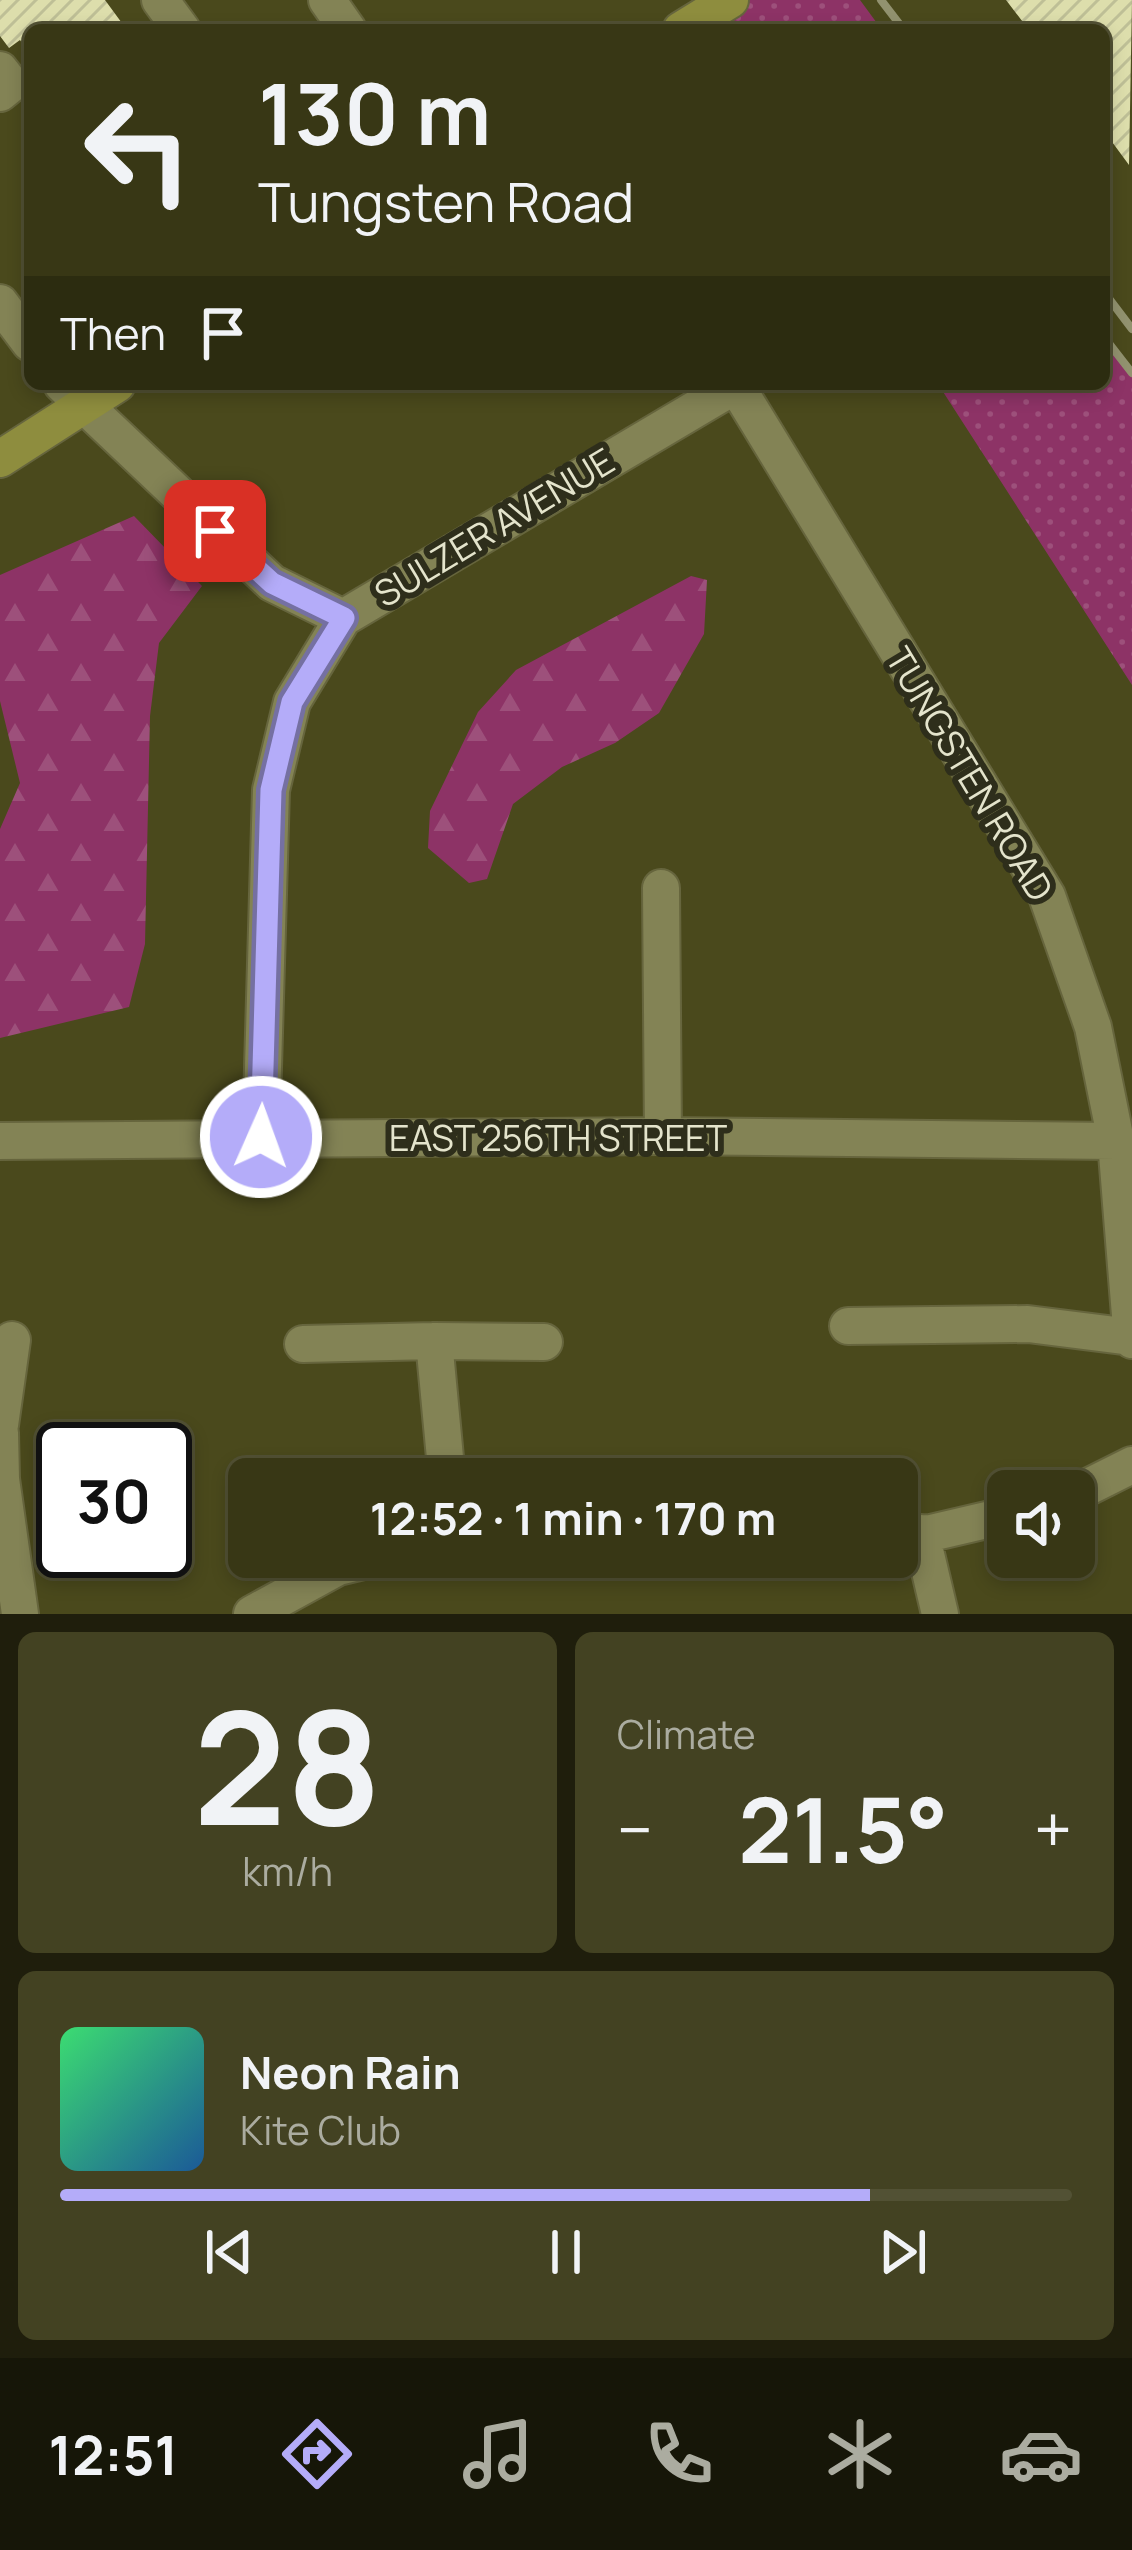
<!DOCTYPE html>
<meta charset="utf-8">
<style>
body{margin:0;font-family:Manrope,sans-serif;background:#434222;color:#f1f3f6;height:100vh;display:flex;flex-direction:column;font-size:45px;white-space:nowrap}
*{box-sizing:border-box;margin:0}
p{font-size:39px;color:#abaca0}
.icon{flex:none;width:66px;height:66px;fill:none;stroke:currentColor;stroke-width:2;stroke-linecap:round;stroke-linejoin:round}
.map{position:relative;height:1614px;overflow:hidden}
.sheet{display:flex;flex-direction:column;gap:18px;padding:18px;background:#1f1e0c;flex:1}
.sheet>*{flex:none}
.guide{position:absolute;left:24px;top:24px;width:1086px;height:366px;border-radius:18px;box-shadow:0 6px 18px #0003,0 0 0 3px #525134;background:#383715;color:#f1f3f6;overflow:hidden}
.controls{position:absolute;left:987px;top:1470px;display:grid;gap:24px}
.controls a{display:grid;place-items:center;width:108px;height:108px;border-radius:18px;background:#383715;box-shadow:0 6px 18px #0003,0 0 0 3px #525134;font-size:60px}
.speed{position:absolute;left:36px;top:1422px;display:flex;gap:24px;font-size:60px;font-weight:700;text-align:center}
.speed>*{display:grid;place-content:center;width:156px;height:156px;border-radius:50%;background:#383715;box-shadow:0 6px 18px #0003,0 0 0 3px #525134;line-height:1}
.speed .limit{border:6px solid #111;border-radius:18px;background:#fff;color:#111}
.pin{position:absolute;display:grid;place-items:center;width:102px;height:102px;color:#fff;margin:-51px;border-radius:24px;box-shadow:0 6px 18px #0006}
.me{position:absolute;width:132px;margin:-66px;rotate:2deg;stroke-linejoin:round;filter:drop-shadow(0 0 9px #0008)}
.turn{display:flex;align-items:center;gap:42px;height:252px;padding:0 36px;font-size:54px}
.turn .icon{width:156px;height:156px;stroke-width:2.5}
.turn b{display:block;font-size:84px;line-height:102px}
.then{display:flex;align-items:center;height:114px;padding:0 36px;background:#0003;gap:24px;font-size:45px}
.big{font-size:90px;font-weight:700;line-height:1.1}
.sheet .tile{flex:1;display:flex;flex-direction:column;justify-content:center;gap:18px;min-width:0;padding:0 42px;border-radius:18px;background:#434222}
.sheet .dial{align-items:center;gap:0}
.dial b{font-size:156px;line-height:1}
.song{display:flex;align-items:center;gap:36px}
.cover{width:144px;height:144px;border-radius:18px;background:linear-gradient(135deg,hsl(140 70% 55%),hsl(210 70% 35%))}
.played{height:12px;border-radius:6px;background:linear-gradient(90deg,#b4acf9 80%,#525134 80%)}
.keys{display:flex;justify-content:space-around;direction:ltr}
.heat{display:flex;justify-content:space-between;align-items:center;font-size:66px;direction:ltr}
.sheet .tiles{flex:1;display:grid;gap:18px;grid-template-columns:1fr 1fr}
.tile:last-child{grid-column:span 2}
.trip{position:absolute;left:228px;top:1458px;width:690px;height:120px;border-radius:18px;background:#383715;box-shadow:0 6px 18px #0003,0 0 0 3px #525134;font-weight:700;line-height:120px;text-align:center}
.tabs{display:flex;height:192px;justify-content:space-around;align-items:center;background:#161608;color:#abaca0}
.tabs .icon{width:84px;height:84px}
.tabs .active{color:#b4acf9}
.tabs b{font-size:54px;color:#f1f3f6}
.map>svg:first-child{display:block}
.grass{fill:url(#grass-dots)}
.forest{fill:url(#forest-firs)}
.building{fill:url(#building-hatch)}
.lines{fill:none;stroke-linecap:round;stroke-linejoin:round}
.minor-casing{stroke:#66653d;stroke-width:40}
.major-casing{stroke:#66653d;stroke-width:40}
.minor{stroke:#838355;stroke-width:36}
.major{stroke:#8e8d3e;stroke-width:36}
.rail{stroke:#92926f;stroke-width:8}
.route-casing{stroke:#7570a2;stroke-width:30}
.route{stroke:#b4acf9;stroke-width:21}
.labels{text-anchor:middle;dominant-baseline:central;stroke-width:12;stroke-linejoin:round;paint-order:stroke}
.street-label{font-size:36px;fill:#e4e4cc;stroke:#2e2e1b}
</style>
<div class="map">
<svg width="1132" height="1614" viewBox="0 0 1132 1614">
<defs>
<pattern id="grass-dots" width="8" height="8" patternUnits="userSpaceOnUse" patternTransform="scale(3)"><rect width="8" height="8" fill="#8d3366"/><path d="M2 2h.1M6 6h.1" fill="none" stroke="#9d507b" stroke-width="1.8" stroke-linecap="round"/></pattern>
<pattern id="forest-firs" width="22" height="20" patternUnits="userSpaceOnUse" patternTransform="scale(3)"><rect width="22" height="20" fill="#8d3366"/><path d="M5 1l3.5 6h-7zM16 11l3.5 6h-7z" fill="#9d507b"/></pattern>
<pattern id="building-hatch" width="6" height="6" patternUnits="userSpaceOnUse" patternTransform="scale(3)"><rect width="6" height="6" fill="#dddeac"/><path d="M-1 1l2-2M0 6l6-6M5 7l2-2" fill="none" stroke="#bebf96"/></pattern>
</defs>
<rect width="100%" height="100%" fill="#4a491c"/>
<!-- grass -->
<path class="grass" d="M730,0h130l22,30h-172z
M1104,337l28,36v312l-194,-301h166z"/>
<!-- forest -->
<path class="forest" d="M134,516l68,70 -43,57 -9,73 -5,228 -16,63 -129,31v-209l20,-46 -20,-82v-126z
M691,576l16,4 -3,54 -45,79 -44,30 -53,24 -49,37 -26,75 -18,4 -41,-35 2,-37 48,-99 38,-42z"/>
<!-- building -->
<path class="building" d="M0,0h105l22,30h-97v24l-10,-14 -11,8 -9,-12z
M1006,0h126l-3,165 -25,-34v-101h-75z"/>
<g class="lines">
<!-- minor casing -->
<g class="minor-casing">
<path id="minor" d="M160,0l22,30
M327,0l21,30
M0,70l11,14 -11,9
M0,303l30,40
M62,384l210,199 71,35
M735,384l312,512 46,131 23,114 16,199
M661,888l2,248
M261,1137l10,-347 21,-88 51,-84 393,-233
M0,1141l663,-5 453,5
M848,1326l180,-2 103,13
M303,1344l131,-3
M0,1425l12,-85
M0,1433l1,46 19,135
M447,1479l-13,-138 110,1
M1074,1494l58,-29
M921,1533l19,81
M897,1534l34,-1 77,-18
M252,1614l86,-47 42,-10"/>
</g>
<!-- major casing -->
<g class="major-casing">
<path id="major" d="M681,30l49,-30
M0,459l117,-75"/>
</g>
<!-- minor -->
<use href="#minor" class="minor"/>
<!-- major -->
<use href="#major" class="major"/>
<!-- rail -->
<path class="rail" d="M881,0l23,30
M1104,292l28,37
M1104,337l28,36"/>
</g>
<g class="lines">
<!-- route casing -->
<g class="route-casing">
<path id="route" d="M215,531l57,52 72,35 -52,84 -21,88 -10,347"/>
</g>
<!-- route -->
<use href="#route" class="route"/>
</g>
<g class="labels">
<!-- street labels -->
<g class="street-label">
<text transform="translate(494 527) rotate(-31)">SULZER AVENUE</text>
<text transform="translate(970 774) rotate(59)">TUNGSTEN ROAD</text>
<text x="558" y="1137">EAST 256TH STREET</text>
</g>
</g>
</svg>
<div class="controls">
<a><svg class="icon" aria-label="sound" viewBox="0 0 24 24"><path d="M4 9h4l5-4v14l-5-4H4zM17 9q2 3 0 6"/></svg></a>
</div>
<div class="speed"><div class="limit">30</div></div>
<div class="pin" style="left:215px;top:531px;background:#d93025"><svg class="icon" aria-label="arrive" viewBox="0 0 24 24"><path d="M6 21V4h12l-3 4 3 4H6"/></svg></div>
<svg class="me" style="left:261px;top:1137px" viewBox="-20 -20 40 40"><circle r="17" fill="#b4acf9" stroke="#fff" stroke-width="3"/><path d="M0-11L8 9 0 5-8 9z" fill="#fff"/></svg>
<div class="trip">12:52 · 1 min · 170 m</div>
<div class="guide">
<div class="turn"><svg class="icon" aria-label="left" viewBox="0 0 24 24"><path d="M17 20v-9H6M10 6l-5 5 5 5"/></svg><div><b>130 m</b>Tungsten Road</div></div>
<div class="then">Then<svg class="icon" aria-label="arrive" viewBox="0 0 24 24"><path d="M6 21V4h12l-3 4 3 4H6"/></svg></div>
</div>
</div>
<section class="sheet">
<div class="tiles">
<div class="tile dial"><b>28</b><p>km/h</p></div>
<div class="tile"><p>Climate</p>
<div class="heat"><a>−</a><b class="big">21.5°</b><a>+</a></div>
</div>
<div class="tile">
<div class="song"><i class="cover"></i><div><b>Neon Rain</b><p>Kite Club</p></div></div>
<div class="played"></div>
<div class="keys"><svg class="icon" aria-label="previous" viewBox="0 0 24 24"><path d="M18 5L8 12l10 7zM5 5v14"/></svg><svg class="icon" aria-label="pause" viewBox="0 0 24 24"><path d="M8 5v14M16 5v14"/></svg><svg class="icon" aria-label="next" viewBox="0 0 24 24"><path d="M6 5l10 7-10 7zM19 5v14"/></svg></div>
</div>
</div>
</section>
<nav class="tabs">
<b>12:51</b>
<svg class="icon active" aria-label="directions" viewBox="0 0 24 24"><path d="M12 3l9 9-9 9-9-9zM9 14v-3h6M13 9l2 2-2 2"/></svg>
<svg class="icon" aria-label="music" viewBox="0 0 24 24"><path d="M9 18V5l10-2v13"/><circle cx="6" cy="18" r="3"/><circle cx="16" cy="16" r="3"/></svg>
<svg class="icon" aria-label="phone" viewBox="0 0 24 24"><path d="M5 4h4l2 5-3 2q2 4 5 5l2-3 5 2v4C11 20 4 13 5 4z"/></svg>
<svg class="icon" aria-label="climate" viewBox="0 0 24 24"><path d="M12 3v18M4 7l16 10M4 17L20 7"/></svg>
<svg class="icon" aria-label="car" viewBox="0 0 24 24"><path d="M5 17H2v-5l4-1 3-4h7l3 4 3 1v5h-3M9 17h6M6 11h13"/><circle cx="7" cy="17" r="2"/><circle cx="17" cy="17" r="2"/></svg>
</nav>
